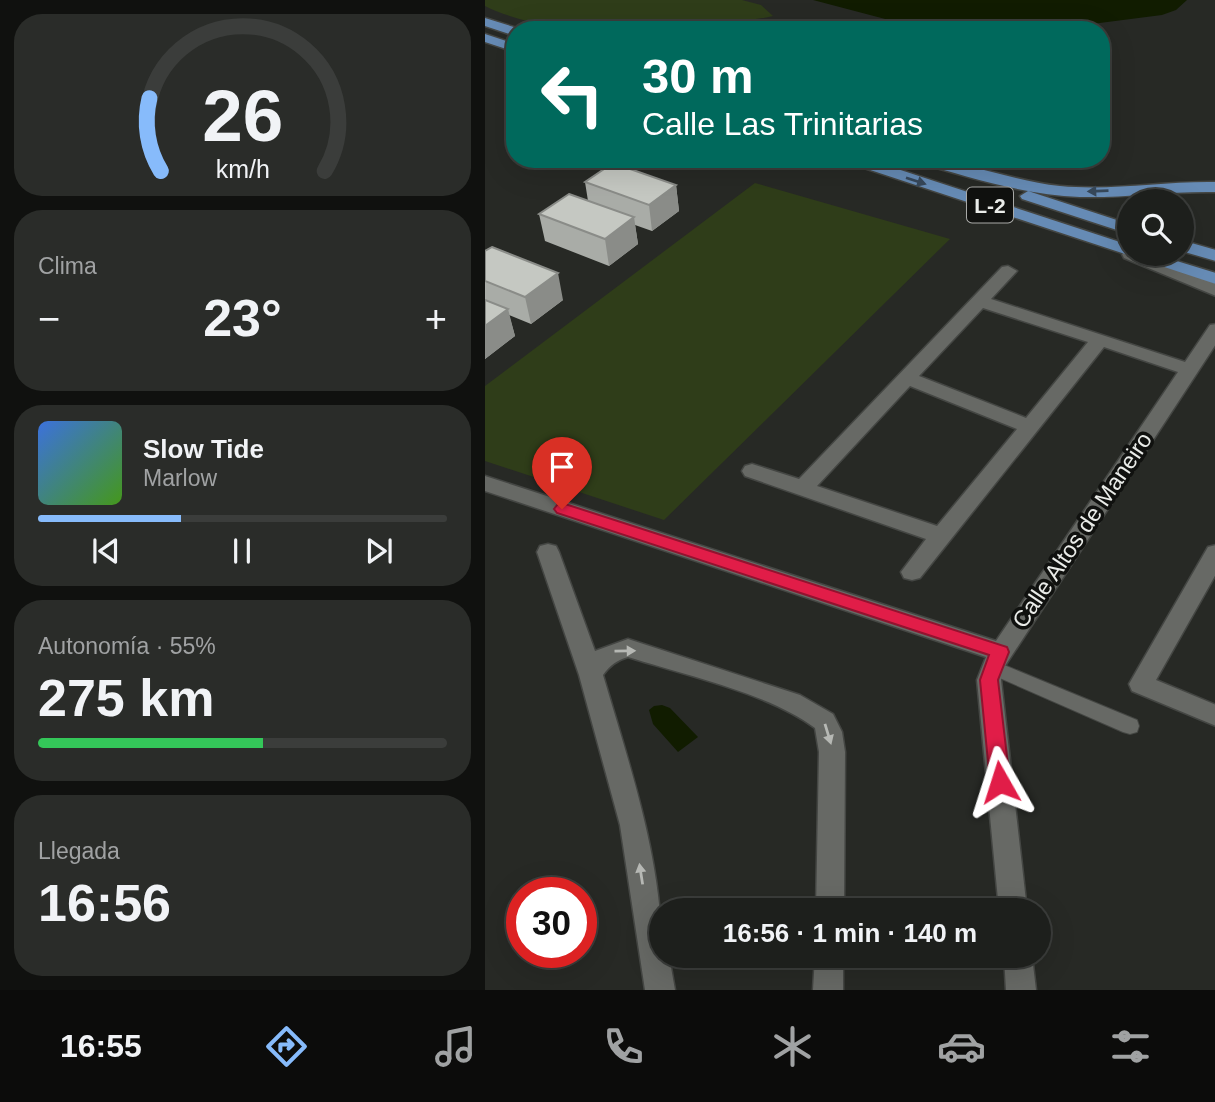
<!DOCTYPE html>
<html lang="es">
<meta charset="utf-8">
<style>
body{margin:0;font-family:Helvetica,sans-serif;background:#2a2c29;color:#f1f3f6;height:100vh;display:flex;flex-direction:column;font-size:26px;white-space:nowrap}
*{box-sizing:border-box;margin:0}
p{font-size:23px;color:#a0a2a3}
.icon{flex:none;width:38px;height:38px;fill:none;stroke:currentColor;stroke-width:2;stroke-linecap:round;stroke-linejoin:round}
.map{position:relative;flex:1;overflow:hidden}
.details{display:flex;flex-direction:column;gap:14px;padding:14px;background:#10110f;width:485px}
.details>*{flex:none}
.banner{position:absolute;left:21px;top:21px;width:604px;height:147px;border-radius:28px;box-shadow:0 7px 28px #0002,0 0 0 2px #3b3d3b;background:#00695c;color:#fff;overflow:hidden}
.controls{position:absolute;left:632px;top:189px;display:grid;gap:14px}
.controls a{display:grid;place-items:center;width:77px;height:77px;border-radius:50%;background:#1d1f1c;box-shadow:0 7px 28px #0002,0 0 0 2px #3b3d3b;font-size:35px}
.speed{position:absolute;left:21px;top:877px;display:flex;gap:14px;font-size:35px;font-weight:700;text-align:center}
.speed>*{display:grid;place-content:center;width:91px;height:91px;border-radius:50%;background:#1d1f1c;box-shadow:0 7px 28px #0002,0 0 0 2px #3b3d3b;line-height:1}
.speed .limit{border:10px solid #d22;background:#fff;color:#111}
.pin{position:absolute;display:grid;place-items:center;width:60px;height:60px;color:#fff;margin:-72px -30px;border-radius:50% 50% 50% 0;rotate:-45deg;box-shadow:0 0 7px #0007}
.pin .icon{rotate:45deg}
.me{position:absolute;width:77px;margin:-38px;rotate:354deg;stroke-linejoin:round;filter:drop-shadow(0 0 5px #0008)}
.turn{display:flex;align-items:center;gap:24px;height:147px;padding:0 21px;font-size:32px}
.turn .icon{width:91px;height:91px;stroke-width:2.5}
.turn b{display:block;font-size:49px;line-height:60px}
.big{font-size:52px;font-weight:600;line-height:1.1}
.details .widget{flex:1;display:flex;flex-direction:column;justify-content:center;gap:10px;min-width:0;padding:0 24px;border-radius:28px;background:#2a2c29}
.details .dial{align-items:center;gap:0}
.dial svg{height:182px;overflow:visible;fill:none;stroke:#3b3d3b;stroke-width:7;stroke-linecap:round;text-anchor:middle}
.dial text{fill:#f1f3f6;stroke:none}
.song{display:flex;align-items:center;gap:21px}
.cover{width:84px;height:84px;border-radius:10px;background:linear-gradient(135deg,hsl(220 70% 55%),hsl(100 70% 35%))}
.played{height:7px;border-radius:4px;background:linear-gradient(90deg,#87bbfb 35%,#3b3d3b 35%)}
.keys{display:flex;justify-content:space-around;direction:ltr}
.heat{display:flex;justify-content:space-between;align-items:center;font-size:38px;direction:ltr}
.charge{height:10px;border-radius:5px;background:linear-gradient(90deg,#34c759 55%,#3b3d3b 0)}
.trip{position:absolute;left:164px;top:898px;width:402px;height:70px;border-radius:35px;background:#1d1f1c;box-shadow:0 7px 28px #0002,0 0 0 2px #3b3d3b;font-weight:600;line-height:70px;text-align:center}
.menu{display:flex;height:112px;justify-content:space-around;align-items:center;background:#0c0c0b;color:#a0a2a3}
.menu .icon{width:49px;height:49px}
.menu .active{color:#87bbfb}
.menu b{font-size:32px;color:#f1f3f6}
main{display:flex;flex:1;min-height:0}
.map>svg:first-child{display:block}
.green{fill:#2f3d19}
.water{fill:#111c00}
.lines{fill:none;stroke-linecap:round;stroke-linejoin:round}
.service-casing{stroke:#444643;stroke-width:2}
.minor-casing{stroke:#444643;stroke-width:3}
.primary-casing{stroke:#444643;stroke-width:3}
.service{fill:#676965;fill-rule:evenodd}
.minor{fill:#676965;fill-rule:evenodd}
.primary{fill:#668bb5;fill-rule:evenodd}
.wall{fill:#a9aca7}
.shaded-wall{fill:#8a8c88}
.building{fill:#c5c8c2;stroke:#8a8c88;stroke-width:2}
.oneway{fill:#37485a}
.oneway2{fill:#b6b8b4}
.route{fill:#e11d48;stroke:#92132f;stroke-width:2}
.labels{text-anchor:middle;dominant-baseline:central;stroke-width:7;stroke-linejoin:round;paint-order:stroke}
.shield{fill:#10110f;stroke:#a9aaa8;stroke-width:2}
.shield-label{font-size:21px;font-weight:bold;fill:#eaece9}
.street-label{font-size:23px;fill:#eaece9;stroke:#10110f}
</style>
<main>
<section class="details">
<div class="widget dial"><svg viewBox="0 0 100 80">
<path d="M14 69A42 42 0 1 1 86 69"/>
<path d="M14 69A42 42 0 0 1 9 37" stroke="#87bbfb"/>
<text x="50" y="56" font-size="32" font-weight="700">26</text>
<text x="50" y="72" font-size="11">km/h</text>
</svg></div>
<div class="widget"><p>Clima</p>
<div class="heat"><a>−</a><b class="big">23°</b><a>+</a></div>
</div>
<div class="widget">
<div class="song"><i class="cover"></i><div><b>Slow Tide</b><p>Marlow</p></div></div>
<div class="played"></div>
<div class="keys"><svg class="icon" aria-label="previous" viewBox="0 0 24 24"><path d="M18 5L8 12l10 7zM5 5v14"/></svg><svg class="icon" aria-label="pause" viewBox="0 0 24 24"><path d="M8 5v14M16 5v14"/></svg><svg class="icon" aria-label="next" viewBox="0 0 24 24"><path d="M6 5l10 7-10 7zM19 5v14"/></svg></div>
</div>
<div class="widget"><p>Autonomía · 55%</p><b class="big">275 km</b><div class="charge"></div></div>
<div class="widget"><p>Llegada</p><b class="big">16:56</b></div>
</section>
<div class="map">
<svg width="731" height="990" viewBox="0 0 731 990">
<rect width="100%" height="100%" fill="#272925"/>
<!-- green -->
<path class="green" d="M0,0h257l19,5 12,11c-35,8 -56,3 -91,3 -21,0 -39,6 -59,10 -36,7 -105,-6 -138,-23z
M270,183l195,56 -286,281 -179,-59v-75z"/>
<!-- water -->
<path class="water" d="M328,0h374l-11,10 -14,5 -117,15h-118z
M177,705l8,3 28,29 -20,15 -25,-28 -4,-14 5,-4z"/>
<g class="lines">
<!-- service casing -->
<g class="service-casing">
<path id="service" d="M507,660l145,60 2,6 -2,6 -7,2 -7,-2 -137,-60 -3,-5 3,-5z"/>
</g>
<!-- minor casing -->
<g class="minor-casing">
<path id="minor" d="M644,249v5h15l72,30v12l-92,-38 -2,-4z
M523,266l9,5 -26,28 194,63 25,-37 6,-1v20l-17,26 -196,299 -2,11 26,230h-28l-22,-230 9,-23 -501,-166v-15l511,165 182,-269 -74,-25 -184,231 -8,2 -8,-2 -3,-6 25,-33 -181,-63 -3,-5 3,-5 7,-2 47,15 203,-212zM498,308l105,34 -62,76 -107,-42zM425,386l107,43 -80,97 -120,-40z
M63,544l8,2 3,6 36,99 33,-12 172,56 33,19 9,18 3,20 -1,158h-28l3,-158 -4,-24c-47,-35 -130,-53 -187,-71 -11,3 -18,8 -25,18 27,92 59,184 59,281h7l6,34h-30l-25,-165 -41,-150 -42,-123 3,-6z
M731,545v29l-60,106 60,25v21l-84,-35 -3,-7 79,-137z
M330,956h28v34h-30z
M519,956h28l4,34h-30z"/>
</g>
<!-- primary casing -->
<g class="primary-casing">
<path id="primary" d="M0,18l35,11v1h-5v6l-30,-10z
M0,34l30,10v8l-30,-10z
M359,159h23l262,86v9h25l62,19v11l-370,-122z
M429,159c49,0 97,22 146,27 52,5 104,-5 156,-4v10c-46,-1 -91,6 -136,5 -56,-2 -111,-20 -164,-35z
M543,191l101,33v10l-107,-35 -2,-3z
M696,240l35,10v11l-35,-10z"/>
</g>
<!-- service -->
<use href="#service" class="service"/>
<!-- minor -->
<use href="#minor" class="minor"/>
<!-- primary -->
<use href="#primary" class="primary"/>
</g>
<!-- wall -->
<path class="wall" d="M100,182l91,3 3,26 -27,20 -17,-6 3,19 -29,22 -64,-25 -6,-27 49,-13z
M0,251l78,49 -32,24 -22,-9 6,21 -30,23z"/>
<!-- shaded-wall -->
<path class="shaded-wall" d="M191,185l3,26 -27,20 -3,-26z
M149,217l4,27 -29,22 -4,-27z
M73,273l5,27 -32,24 -6,-27z
M23,309l7,27 -30,23v-33z"/>
<!-- building -->
<path class="building" d="M128,163l63,22 -27,20 -64,-23z
M84,194l65,23 -29,22 -66,-25z
M7,247l66,26 -33,24 -40,-16v-30z
M0,300l23,9 -23,17z"/>
<!-- one-way arrows -->
<defs><path id="oneway-solid" d="M-6-.8H1V-3.2L6.5 0L1 3.2V.8H-6Z" transform="scale(1.75)"/></defs>
<g class="oneway">
<use href="#oneway-solid" transform="translate(431 181) rotate(18)"/>
<use href="#oneway-solid" transform="translate(613 191) rotate(178)"/>
</g>
<g class="oneway2">
<use href="#oneway-solid" transform="translate(140 651) rotate(-1)"/>
<use href="#oneway-solid" transform="translate(343 734) rotate(73)"/>
<use href="#oneway-solid" transform="translate(156 874) rotate(-99)"/>
</g>
<!-- route -->
<path class="route" d="M77,503l445,144 2,5 -11,28 12,102 -3,6 -7,3 -7,-3 -3,-6 -10,-102 9,-25 -432,-142 -3,-4 3,-4z"/>
<g class="labels">
<!-- shield labels -->
<rect class="shield" x="482" y="187.5" width="46" height="35" rx="5"/>
<g class="shield-label">
<text x="505" y="205">L-2</text>
</g>
<!-- street labels -->
<g class="street-label">
<text transform="translate(597 530) rotate(-56)">Calle Altos de Maneiro</text>
</g>
</g>
</svg>
<div class="controls">
<a><svg class="icon" aria-label="search" viewBox="0 0 24 24"><circle cx="10" cy="10" r="6"/><path d="M15 15l6 6"/></svg></a>
</div>
<div class="speed"><div class="limit">30</div></div>
<div class="pin" style="left:77px;top:509px;background:#d93025"><svg class="icon" aria-label="arrive" viewBox="0 0 24 24"><path d="M6 21V4h12l-3 4 3 4H6"/></svg></div>
<svg class="me" style="left:515px;top:782px" viewBox="-20 -20 40 40"><path d="M0-17L14 15 0 8-14 15z" fill="#e11d48" stroke="#fff" stroke-width="4"/></svg>
<div class="trip">16:56 · 1 min · 140 m</div>
<div class="banner">
<div class="turn"><svg class="icon" aria-label="left" viewBox="0 0 24 24"><path d="M17 20v-9H6M10 6l-5 5 5 5"/></svg><div><b>30 m</b>Calle Las Trinitarias</div></div>
</div>
</div>
</main>
<nav class="menu">
<b>16:55</b>
<svg class="icon active" aria-label="directions" viewBox="0 0 24 24"><path d="M12 3l9 9-9 9-9-9zM9 14v-3h6M13 9l2 2-2 2"/></svg>
<svg class="icon" aria-label="music" viewBox="0 0 24 24"><path d="M9 18V5l10-2v13"/><circle cx="6" cy="18" r="3"/><circle cx="16" cy="16" r="3"/></svg>
<svg class="icon" aria-label="phone" viewBox="0 0 24 24"><path d="M5 4h4l2 5-3 2q2 4 5 5l2-3 5 2v4C11 20 4 13 5 4z"/></svg>
<svg class="icon" aria-label="climate" viewBox="0 0 24 24"><path d="M12 3v18M4 7l16 10M4 17L20 7"/></svg>
<svg class="icon" aria-label="car" viewBox="0 0 24 24"><path d="M5 17H2v-5l4-1 3-4h7l3 4 3 1v5h-3M9 17h6M6 11h13"/><circle cx="7" cy="17" r="2"/><circle cx="17" cy="17" r="2"/></svg>
<svg class="icon" aria-label="filters" viewBox="0 0 24 24"><path d="M4 7h16M4 17h16"/><circle cx="9" cy="7" r="2"/><circle cx="15" cy="17" r="2"/></svg>
</nav>
